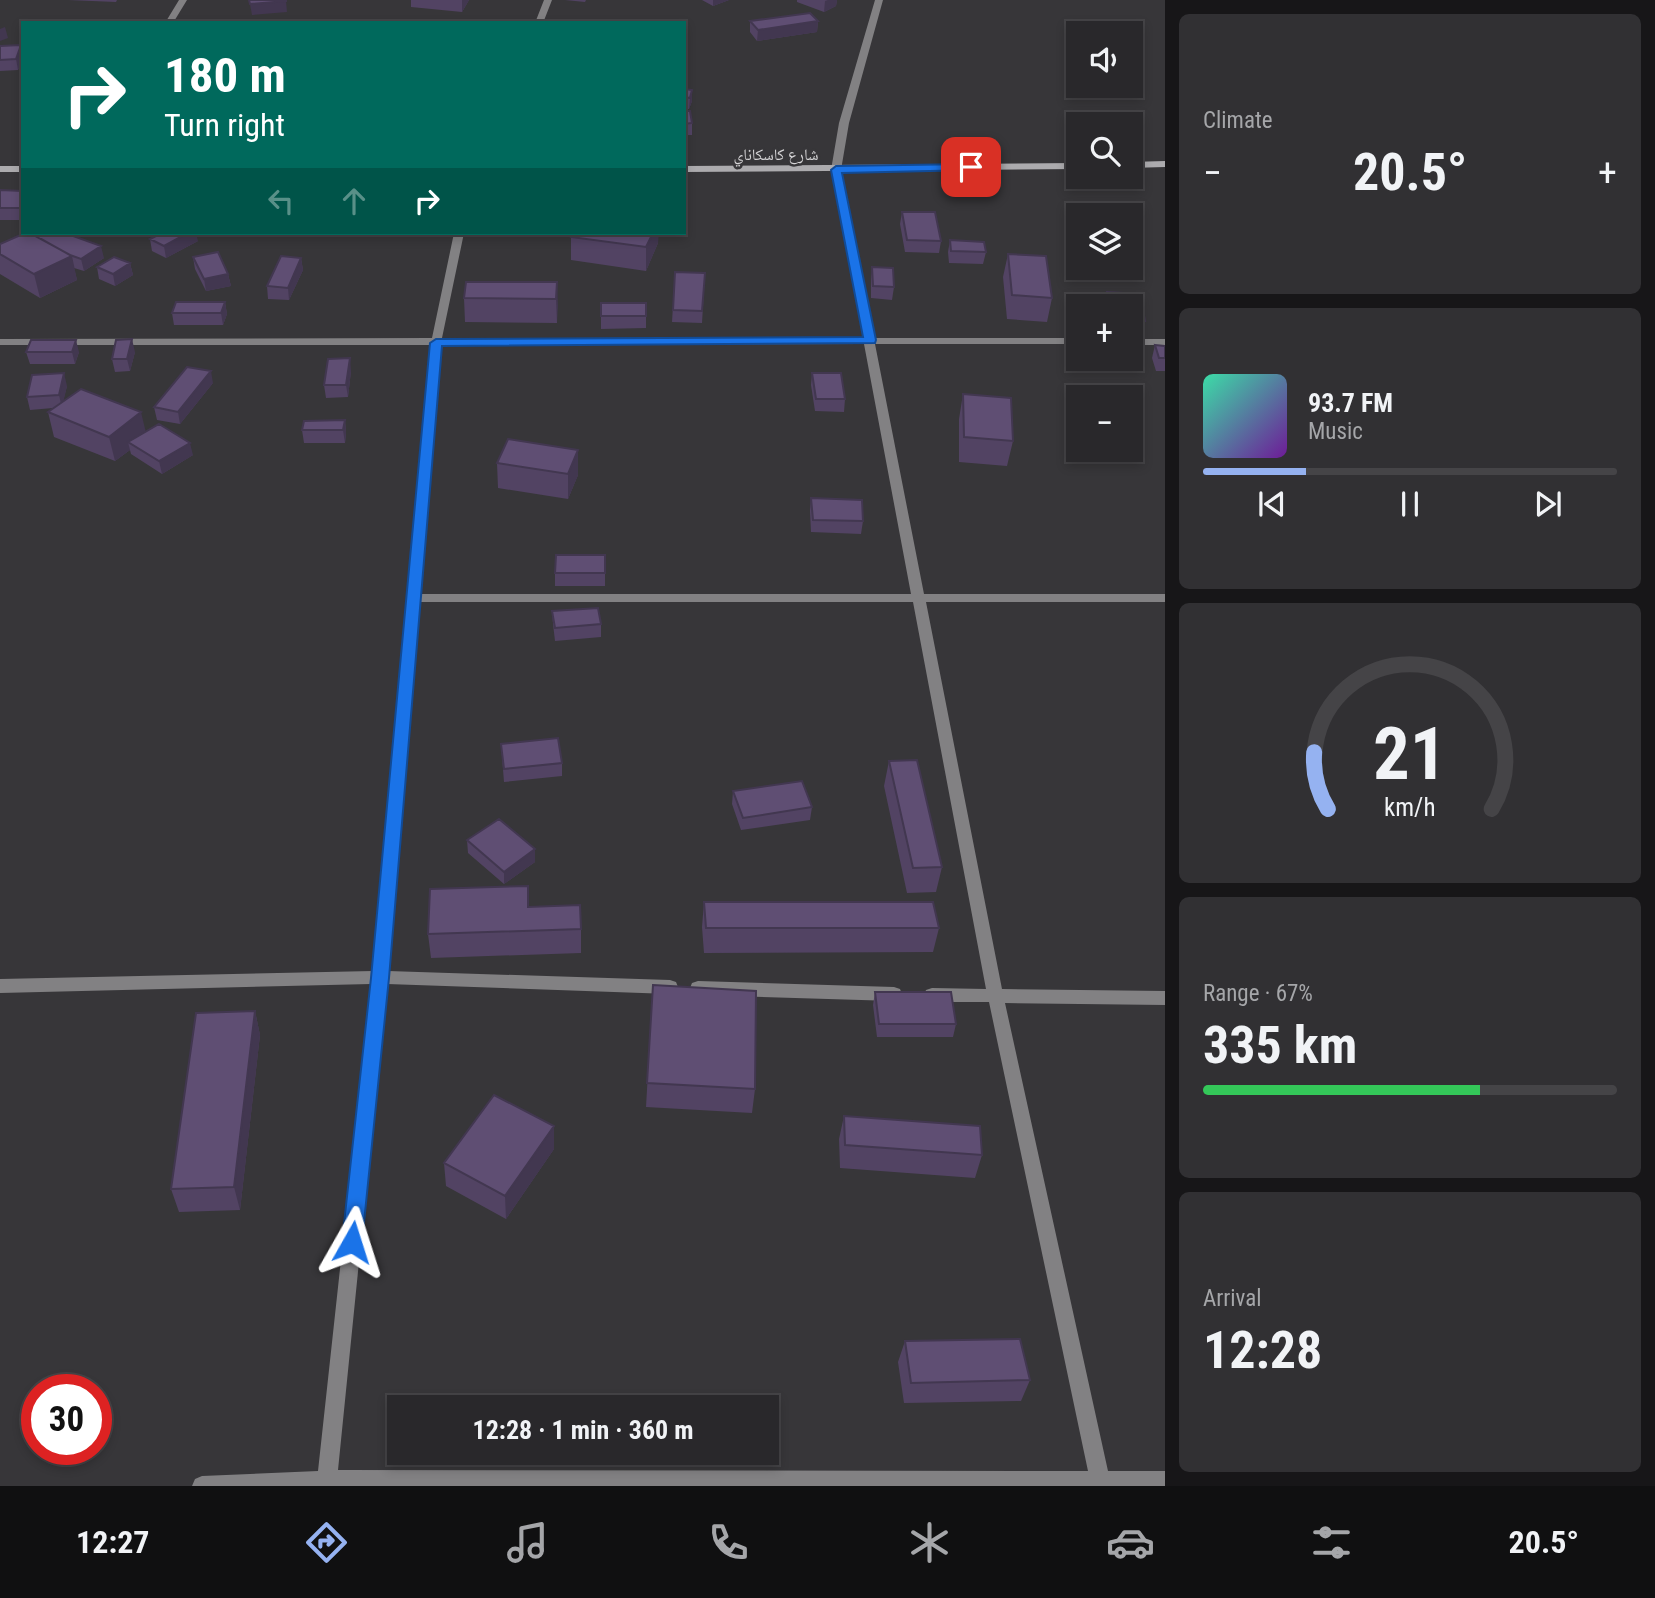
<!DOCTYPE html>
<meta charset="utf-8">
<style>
body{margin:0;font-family:"Roboto Condensed","Noto Naskh Arabic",sans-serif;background:#313033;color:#f1f3f6;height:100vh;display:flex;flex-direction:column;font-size:26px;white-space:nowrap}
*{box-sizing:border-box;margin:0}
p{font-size:23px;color:#a5a6a9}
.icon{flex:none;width:38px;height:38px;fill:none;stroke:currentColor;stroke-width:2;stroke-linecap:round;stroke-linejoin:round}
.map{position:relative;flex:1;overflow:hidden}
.side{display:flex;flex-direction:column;gap:14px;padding:14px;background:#171618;width:490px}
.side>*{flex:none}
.guide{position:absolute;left:21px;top:21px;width:665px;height:214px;border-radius:0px;box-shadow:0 4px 10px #0003,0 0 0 2px #454447;background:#00695c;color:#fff;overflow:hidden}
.fabs{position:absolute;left:1066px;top:21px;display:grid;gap:14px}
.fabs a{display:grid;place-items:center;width:77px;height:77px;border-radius:0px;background:#29282b;box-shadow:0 4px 10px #0003,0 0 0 2px #454447;font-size:35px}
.speed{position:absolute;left:21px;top:1374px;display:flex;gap:14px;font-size:35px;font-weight:700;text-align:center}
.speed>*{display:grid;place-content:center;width:91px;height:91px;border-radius:50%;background:#29282b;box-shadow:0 4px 10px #0003,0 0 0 2px #454447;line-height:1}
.speed .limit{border:10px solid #d22;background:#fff;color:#111}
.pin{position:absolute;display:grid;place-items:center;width:60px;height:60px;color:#fff;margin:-30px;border-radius:14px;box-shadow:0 4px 10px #0006}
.me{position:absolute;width:77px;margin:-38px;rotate:6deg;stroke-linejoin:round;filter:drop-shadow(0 0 5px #0008)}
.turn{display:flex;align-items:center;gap:24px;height:147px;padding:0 28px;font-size:32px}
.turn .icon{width:91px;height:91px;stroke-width:2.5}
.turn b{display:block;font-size:49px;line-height:60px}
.lanes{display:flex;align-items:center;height:66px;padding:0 28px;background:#0003;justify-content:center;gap:35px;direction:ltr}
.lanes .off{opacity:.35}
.big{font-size:52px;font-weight:700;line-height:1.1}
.side .tile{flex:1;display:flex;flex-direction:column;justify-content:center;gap:10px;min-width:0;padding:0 24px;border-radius:10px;background:#313033}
.side .dial{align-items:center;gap:0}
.dial svg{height:182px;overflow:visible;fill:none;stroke:#454447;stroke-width:7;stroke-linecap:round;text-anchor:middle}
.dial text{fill:#f1f3f6;stroke:none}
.song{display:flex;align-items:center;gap:21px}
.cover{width:84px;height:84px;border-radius:10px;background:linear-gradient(135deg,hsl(160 70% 55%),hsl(280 70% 35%))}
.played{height:7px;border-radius:4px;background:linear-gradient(90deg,#95b2f1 25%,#454447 25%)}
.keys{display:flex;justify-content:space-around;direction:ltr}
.heat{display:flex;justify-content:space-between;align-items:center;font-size:38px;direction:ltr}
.charge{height:10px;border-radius:5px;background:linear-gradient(90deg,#34c759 67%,#454447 0)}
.trip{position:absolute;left:387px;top:1395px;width:392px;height:70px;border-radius:0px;background:#29282b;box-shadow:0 4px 10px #0003,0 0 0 2px #454447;font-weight:700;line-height:70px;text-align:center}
.menu{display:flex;height:112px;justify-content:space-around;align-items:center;background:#101011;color:#a5a6a9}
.menu .icon{width:49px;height:49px}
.menu .on{color:#95b2f1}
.menu b{font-size:32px;color:#f1f3f6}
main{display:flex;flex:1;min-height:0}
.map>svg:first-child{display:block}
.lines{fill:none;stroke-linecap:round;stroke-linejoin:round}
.street{fill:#828183;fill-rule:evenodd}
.secondary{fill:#acabae;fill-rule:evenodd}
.wall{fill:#524363}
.shaded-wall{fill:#423750}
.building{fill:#5f4e73;stroke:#423750;stroke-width:2}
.route{fill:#1a73e8;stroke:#114b97;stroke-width:2}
.labels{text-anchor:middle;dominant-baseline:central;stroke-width:5;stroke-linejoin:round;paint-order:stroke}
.far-street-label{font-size:16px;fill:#d6d5d7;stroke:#373639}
</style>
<main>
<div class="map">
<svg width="1165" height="1486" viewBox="0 0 1165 1486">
<rect width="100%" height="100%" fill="#373639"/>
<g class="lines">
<!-- street -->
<path class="street" d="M179,0h8l-14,23h-8z
M544,0h8l-9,23h-8z
M875,0h8l-34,123 -8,47 33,168h204v6h-203l49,250h241v8h-239l76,387 163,2v14l-160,-2 103,468h57v15h-973l3,-7 7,-3 116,-5 53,-487 -371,9v-14l373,-8 57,-626h-430v-6l432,-1 22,-105h10l-22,105h421l-32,-168 8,-47zM864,344l47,250h-491l21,-249zM420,602h493l73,387 -54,-1 -6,2 -2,5 2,5 6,2h57l99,469 -750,-1 49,-486 283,10 6,-2 2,-5 -2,-5 -6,-2 -282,-9z
M1130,339h35v6h-35z
M698,981l196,6 6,2 2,5 -2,5 -6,2 -196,-6 -6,-2 -2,-5 2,-5z"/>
<!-- secondary -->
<path class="secondary" d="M1165,161v6l-35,1v-6z
M1078,163v6l-394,3v-6z
M0,166h23v6h-23z"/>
</g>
<!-- wall -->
<path class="wall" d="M68,0h49l-1,2z
M411,0h58l-7,12 -51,-5z
M565,0h21l-1,2z
M702,0h27l-16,6z
M797,0h40l-1,6 -12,6 -27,-10z
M750,21h68l-1,11 -60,9 -7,-9z
M21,45l2,13 -5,12 -18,1v-25z
M684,89l8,12 -3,8h-5z
M684,111l8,12v12h-8z
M0,190l23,1v29h-23z
M902,212l39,29 -2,12 -34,-1 -5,-28z
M38,237l66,21 -20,13 -10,-3 3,12 -37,18 -40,-24v-30z
M571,237l87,6 -12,28 -75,-11z
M150,239l48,2 -32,17 -14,-7z
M950,240l36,12 -3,12 -34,-1 -1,-11z
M1008,254l44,44 -5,24 -40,-3 -4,-42z
M193,257l35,17 3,12 -25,5 -11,-22z
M301,258l2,12 -14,30 -21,-1 -1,-13z
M130,263l3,12 -18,11 -16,-7 -2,-12z
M872,267l22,20 -2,13 -21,-2v-19z
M675,272l30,1 -3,50 -30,-1z
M557,282v41l-92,-1 -1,-24z
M1107,292l33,2 5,27 -4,12 -11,-1v-26h-26z
M225,302l2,12 -4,11h-49l-2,-12z
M601,303h45v25l-45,1z
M1155,345l10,1v25h-9l-4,-13z
M26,352h53l-4,12h-45z
M135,352l-5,19 -15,1 -3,-13z
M351,371l-3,26 -22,1 -2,-13z
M812,373l33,26 -1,13 -29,-1 -4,-26z
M213,383l-33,41 -23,-4 -3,-13z
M67,386l-4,15 83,31 47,23 -31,19 -31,-20 -1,-4 -15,11 -61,-24 -6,-25 5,-4 -23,2 -3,-13z
M963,394l50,47 -6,25 -48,-4v-43z
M345,420l1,13 -1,10h-41l-2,-13z
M578,450v25l-10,24 -70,-11 -1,-25z
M811,498l52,23 -2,13 -50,-2 -1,-21z
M605,555v31h-50v-13z
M552,611l49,13v13l-46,4 -2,-17z
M501,744l61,19v13l-58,6z
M889,761l53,106 -6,25 -29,1 -23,-107z
M733,791l79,16 -2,13 -69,10 -9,-26z
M467,840l68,22 -31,22 -36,-31z
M704,902l235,26 -6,24 -229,1 -2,-26z
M528,907l53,22v24l-150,5 -3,-24z
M653,985l102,104 -3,24 -106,-6z
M875,992l81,32 -3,13h-76l-4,-32z
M255,1011l5,24 -20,175 -61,2 -8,-23z
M844,1116l138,39 -7,23 -135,-10 -1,-29z
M554,1149l-48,70 -60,-33 -2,-23z
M905,1341l125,39 -9,21 -117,2 -6,-41z"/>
<!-- shaded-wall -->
<path class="shaded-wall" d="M462,0h7l-7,12z
M713,0h16l-16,6z
M828,0h9l-1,6 -12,6 1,-11z
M286,1l1,11 -35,3 -2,-11z
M818,21l-1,11 -60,9 1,-11z
M5,27l3,11 -8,3v-12z
M21,45l2,13 -5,12 -2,-11z
M692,90v11l-3,8 1,-11z
M188,233h8l2,8 -32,17 -2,-12z
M653,233h6l-1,10 -12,28v-24z
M101,246l3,12 -20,13 -3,-12z
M72,256l5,24 -37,18 -6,-24z
M301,258l2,12 -14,30 -1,-12z
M130,263l3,12 -18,11 -2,-12z
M228,274l3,12 -25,5 -2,-12z
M557,282l1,24 -1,17 -1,-24z
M225,302l2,12 -4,11 -2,-12z
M132,339l3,13 -5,19 -3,-12z
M76,340l3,12 -4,12 -3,-12z
M350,358l1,13 -3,26 -2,-12z
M211,371l2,12 -33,41 -2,-12z
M64,373l3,13 -5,22 -3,-13z
M141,412l6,25 -19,5 2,8 -15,11 -6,-24z
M345,420l1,13 -1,10 -2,-13z
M190,443l3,12 -31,19 -3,-13z
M578,450v25l-10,24v-25z
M535,849v13l-31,22v-12z
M255,1011l5,24 -20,175 -6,-23z
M554,1126v23l-48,70 -1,-23z"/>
<!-- building -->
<path class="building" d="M249,0h37v1l-36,3z
M810,13l8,8 -60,9 -8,-9z
M21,45l-5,14 -16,1v-14z
M684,89l8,1 -2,8 -6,-1z
M684,111h6l2,12 -8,1z
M0,190l23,1v17h-23z
M902,212h33l6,29 -34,-1z
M25,233h5l42,23 -38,18 -34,-20v-10z
M46,233h19l36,13 -20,13 -11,-4 -32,-18z
M162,233h26l-24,13 -14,-7z
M573,233h80l-7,14 -75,-10z
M950,240l34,2 2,10 -35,-1z
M218,252l10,22 -24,5 -11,-22z
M1008,254l38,2 6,42 -40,-3z
M281,256l20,2 -13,30 -21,-2z
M114,257l16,6 -17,11 -16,-7z
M872,267l21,1 1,19 -21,-1z
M675,272l30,1 -3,38 -29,-1z
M466,282h91l-1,17 -92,-1z
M1107,292l33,2 5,27 -15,-1v-14h-21z
M176,302h49l-4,11h-49z
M601,303h45v13h-45z
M132,339l-5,20h-15l4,-19z
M31,340h45l-4,12h-46z
M1155,345l10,1v12h-6z
M350,358l-4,27h-22l4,-26z
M187,367l24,4 -33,41 -24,-5z
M64,373l-5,22 -32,2 5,-22z
M812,373h29l4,26h-29z
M81,389l60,23 -32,25 -61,-25z
M963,394l48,4 2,43 -49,-4z
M345,420l-2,10h-41l2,-9z
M159,424l31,19 -31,18 -31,-19z
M508,439l70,11 -10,24 -71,-11z
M811,498l51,2 1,21 -50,-1z
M556,555h49v18h-50z
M598,608l3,16 -46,4 -3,-17z
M558,738l4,25 -58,6 -3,-25z
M917,760l25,107 -29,1 -24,-107z
M802,781l10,26 -69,11 -10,-27z
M499,819l36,30 -31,23 -37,-32z
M528,886v21l52,-2 1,24 -153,5 2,-45z
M704,902h229l6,26h-233z
M653,985l103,6 -1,98 -108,-6z
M875,992h76l5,32h-77z
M255,1011l-21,176 -63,2 25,-176z
M494,1095l60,31 -49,70 -61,-33z
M844,1116l136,10 2,29 -137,-10z
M1020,1339l10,41 -119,3 -6,-42z"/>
<!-- route -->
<path class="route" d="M971,164l5,3 -2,3 -132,3 34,167 -1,3 -433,3 -53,632 -27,264 -3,6 -7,3 -7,-3 -3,-6 29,-264 59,-635 6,-4 427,-2 -32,-167 5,-4z"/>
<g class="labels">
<!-- far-street labels -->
<g class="far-street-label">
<text x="776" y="154">شارع كاسكاناي</text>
</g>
</g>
</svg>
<div class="fabs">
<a><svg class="icon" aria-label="sound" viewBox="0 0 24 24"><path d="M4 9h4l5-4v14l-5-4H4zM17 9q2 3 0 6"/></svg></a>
<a><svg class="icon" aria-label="search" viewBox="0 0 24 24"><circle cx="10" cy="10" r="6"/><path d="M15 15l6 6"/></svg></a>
<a><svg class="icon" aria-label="layers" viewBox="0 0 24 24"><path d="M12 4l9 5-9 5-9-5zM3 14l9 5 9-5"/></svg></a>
<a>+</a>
<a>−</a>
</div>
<div class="speed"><div class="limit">30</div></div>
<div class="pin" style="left:971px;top:167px;background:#d93025"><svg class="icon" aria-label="arrive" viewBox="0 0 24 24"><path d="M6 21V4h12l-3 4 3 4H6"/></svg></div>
<svg class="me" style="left:352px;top:1242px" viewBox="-20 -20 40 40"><path d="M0-17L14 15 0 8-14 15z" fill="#1a73e8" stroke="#fff" stroke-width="4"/></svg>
<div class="trip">12:28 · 1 min · 360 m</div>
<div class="guide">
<div class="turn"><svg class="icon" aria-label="right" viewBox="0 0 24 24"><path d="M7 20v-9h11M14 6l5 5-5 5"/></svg><div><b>180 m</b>Turn right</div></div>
<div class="lanes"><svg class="icon off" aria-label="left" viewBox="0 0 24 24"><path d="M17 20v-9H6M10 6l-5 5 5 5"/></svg><svg class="icon off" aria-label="ahead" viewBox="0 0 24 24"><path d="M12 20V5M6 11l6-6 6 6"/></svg><svg class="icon" aria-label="right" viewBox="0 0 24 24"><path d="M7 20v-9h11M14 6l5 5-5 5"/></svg></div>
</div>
</div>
<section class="side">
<div class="tile"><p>Climate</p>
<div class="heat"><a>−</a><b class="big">20.5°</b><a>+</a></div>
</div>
<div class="tile">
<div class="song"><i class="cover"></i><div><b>93.7 FM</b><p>Music</p></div></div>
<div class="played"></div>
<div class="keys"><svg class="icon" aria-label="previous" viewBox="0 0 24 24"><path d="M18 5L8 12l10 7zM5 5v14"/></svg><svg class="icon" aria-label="pause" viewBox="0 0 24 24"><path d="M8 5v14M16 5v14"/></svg><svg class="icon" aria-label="next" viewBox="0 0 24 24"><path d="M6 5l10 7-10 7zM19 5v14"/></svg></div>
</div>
<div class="tile dial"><svg viewBox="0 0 100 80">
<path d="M14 69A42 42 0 1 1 86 69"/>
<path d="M14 69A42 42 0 0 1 8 44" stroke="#95b2f1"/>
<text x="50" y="56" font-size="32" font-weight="700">21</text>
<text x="50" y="72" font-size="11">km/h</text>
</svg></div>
<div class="tile"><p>Range · 67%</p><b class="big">335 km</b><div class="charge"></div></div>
<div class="tile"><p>Arrival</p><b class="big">12:28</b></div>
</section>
</main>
<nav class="menu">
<b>12:27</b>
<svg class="icon on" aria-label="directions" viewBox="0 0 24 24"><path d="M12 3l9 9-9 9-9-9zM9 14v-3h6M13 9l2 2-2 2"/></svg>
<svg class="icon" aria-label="music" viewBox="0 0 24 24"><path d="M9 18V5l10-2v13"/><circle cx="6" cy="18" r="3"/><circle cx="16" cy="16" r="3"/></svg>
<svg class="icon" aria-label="phone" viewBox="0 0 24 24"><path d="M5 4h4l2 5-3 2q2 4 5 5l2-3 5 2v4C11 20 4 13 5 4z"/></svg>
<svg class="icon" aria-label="climate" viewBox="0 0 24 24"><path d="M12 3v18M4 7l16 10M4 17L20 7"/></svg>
<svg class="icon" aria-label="car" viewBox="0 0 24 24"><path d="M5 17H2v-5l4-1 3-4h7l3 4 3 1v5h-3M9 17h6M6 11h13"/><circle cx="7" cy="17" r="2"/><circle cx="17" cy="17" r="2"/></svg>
<svg class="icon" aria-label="filters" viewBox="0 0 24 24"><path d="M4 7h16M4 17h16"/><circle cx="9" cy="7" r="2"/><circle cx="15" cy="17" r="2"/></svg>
<b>20.5°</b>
</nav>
